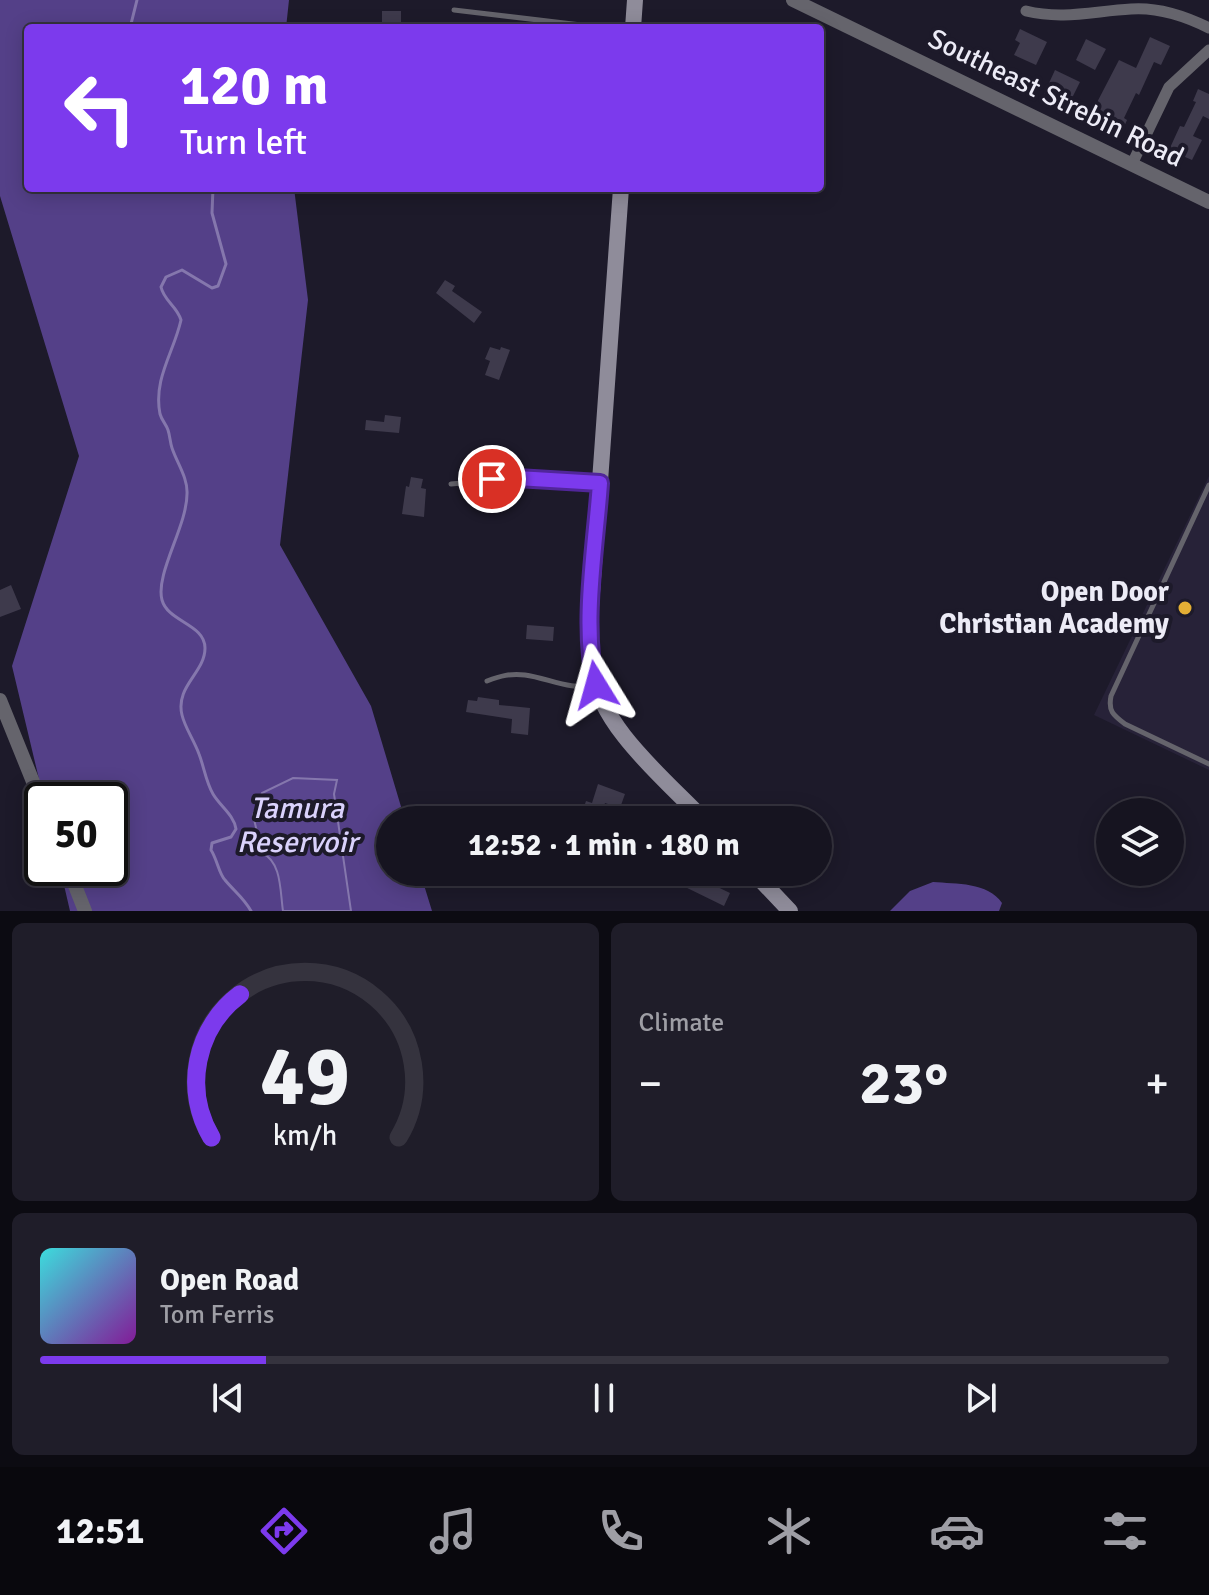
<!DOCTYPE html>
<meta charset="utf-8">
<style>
body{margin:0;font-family:Signika,sans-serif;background:#1f1d29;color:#f1f3f6;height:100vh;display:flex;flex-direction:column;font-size:30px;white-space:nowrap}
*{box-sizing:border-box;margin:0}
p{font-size:26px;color:#9e9ea5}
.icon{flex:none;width:44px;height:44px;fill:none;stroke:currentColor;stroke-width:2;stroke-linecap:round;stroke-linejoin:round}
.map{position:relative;height:911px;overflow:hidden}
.sheet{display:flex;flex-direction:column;gap:12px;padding:12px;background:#0c0b12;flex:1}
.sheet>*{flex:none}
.hud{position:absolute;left:24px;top:24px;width:800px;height:168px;border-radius:8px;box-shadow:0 4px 20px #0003,0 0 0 2px #35333e;background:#7c3aed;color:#fff;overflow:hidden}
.buttons{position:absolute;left:1096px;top:798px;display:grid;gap:16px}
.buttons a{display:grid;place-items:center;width:88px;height:88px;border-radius:50%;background:#161420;box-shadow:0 4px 20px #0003,0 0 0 2px #35333e;font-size:40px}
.speed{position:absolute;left:24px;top:782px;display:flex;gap:16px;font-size:40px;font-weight:700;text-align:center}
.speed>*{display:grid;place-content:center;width:104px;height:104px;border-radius:50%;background:#161420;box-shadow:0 4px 20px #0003,0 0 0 2px #35333e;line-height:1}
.speed .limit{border:4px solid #111;border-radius:12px;background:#fff;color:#111}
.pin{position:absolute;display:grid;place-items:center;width:68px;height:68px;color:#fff;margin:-34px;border:4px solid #fff;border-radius:50%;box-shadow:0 2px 8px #0007}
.me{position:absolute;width:88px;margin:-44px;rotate:352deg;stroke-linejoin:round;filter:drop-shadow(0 0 6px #0008)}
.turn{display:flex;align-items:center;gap:28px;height:168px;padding:0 24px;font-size:36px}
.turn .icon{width:104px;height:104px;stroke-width:2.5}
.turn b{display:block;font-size:56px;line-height:68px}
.big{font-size:60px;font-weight:700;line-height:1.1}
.sheet .card{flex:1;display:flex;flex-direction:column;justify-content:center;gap:12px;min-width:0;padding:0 28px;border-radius:12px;background:#1f1d29}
.sheet .dial{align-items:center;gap:0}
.dial svg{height:208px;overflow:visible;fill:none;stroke:#35333e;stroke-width:7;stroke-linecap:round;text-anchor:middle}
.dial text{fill:#f1f3f6;stroke:none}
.song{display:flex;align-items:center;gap:24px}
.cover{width:96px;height:96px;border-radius:12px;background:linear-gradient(135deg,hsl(180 70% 55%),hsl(290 70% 35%))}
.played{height:8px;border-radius:4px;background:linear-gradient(90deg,#7c3aed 20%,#35333e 20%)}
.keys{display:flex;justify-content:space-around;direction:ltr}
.heat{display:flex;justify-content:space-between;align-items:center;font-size:44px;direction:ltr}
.sheet .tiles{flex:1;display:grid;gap:12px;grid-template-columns:1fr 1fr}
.card:last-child{grid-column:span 2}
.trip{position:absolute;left:376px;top:806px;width:456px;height:80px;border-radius:40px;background:#161420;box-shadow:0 4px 20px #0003,0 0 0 2px #35333e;font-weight:700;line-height:80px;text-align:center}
.tabs{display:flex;height:128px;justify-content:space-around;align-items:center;background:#09080d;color:#9e9ea5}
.tabs .icon{width:56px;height:56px}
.tabs .selected{color:#7c3aed}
.tabs b{font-size:36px;color:#f1f3f6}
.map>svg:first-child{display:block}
.built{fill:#272238}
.forest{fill:#544088}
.water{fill:#59458e;stroke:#8577ad;stroke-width:2}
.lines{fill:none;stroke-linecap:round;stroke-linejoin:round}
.stream{stroke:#8577ad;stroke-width:3}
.building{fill:#3e3a4c}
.service{stroke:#65646c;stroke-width:5}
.minor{stroke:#65646c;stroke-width:11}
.tertiary{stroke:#65646c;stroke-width:14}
.secondary{stroke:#8f8c9a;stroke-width:16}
.route-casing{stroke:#51269a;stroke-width:20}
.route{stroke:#7c3aed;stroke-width:14}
.poi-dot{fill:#e3ae35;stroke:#1d1a2a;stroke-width:3}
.labels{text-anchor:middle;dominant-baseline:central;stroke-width:8;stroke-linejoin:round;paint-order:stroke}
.street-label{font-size:28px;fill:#ecebf6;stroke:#1d1a2a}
.poi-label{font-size:28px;font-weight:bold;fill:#ecebf6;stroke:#1d1a2a;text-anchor:end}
.water-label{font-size:30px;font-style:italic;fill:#dad2fc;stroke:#1d1a2a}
</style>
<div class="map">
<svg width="1209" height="911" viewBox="0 0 1209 911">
<rect width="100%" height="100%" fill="#1d1a2a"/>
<!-- built -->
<path class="built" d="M1209,476v294l-115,-55z"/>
<!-- forest -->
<path class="forest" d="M0,0h289l-3,28h-258v160h266l14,112 -28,245 91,161 34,114h-15v52h30l12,39h-362l-10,-43h50v-68h-66l-32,-134 67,-210 -79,-260z
M933,882c23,2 55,0 69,21l-3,8h-109l20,-20z"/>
<!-- water -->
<path class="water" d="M293,778l44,2 -3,14 17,117h-68c-3,-19 -1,-49 -21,-58l-9,-38 9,-22z"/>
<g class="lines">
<!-- stream -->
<path class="stream" d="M130,28l7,-28
M213,188l-1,25 14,51 -8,22 -6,2 -30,-18 -16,7 -5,10c3,14 16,19 20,33 -7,32 -28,59 -21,94 2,7 6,10 8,16 2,6 2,12 4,18 5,15 16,30 15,46 0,32 -32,80 -25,106 6,22 43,24 43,48 0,25 -30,38 -23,67 3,13 12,25 17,39 5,13 7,28 14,40 7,12 21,21 23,35l-5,8 -19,6 -1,7c6,9 8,24 14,30 9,11 19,18 26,31"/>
</g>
<!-- building -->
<path class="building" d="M382,11h19v17h-19z
M1020,29l27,13 -11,23 -22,-10 6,-12 -5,-3z
M1150,37l20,9 -9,19 -7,-3 -15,33 -3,-2 -12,25 3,2 -4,9 -32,-15 28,-54 17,8z
M1086,39l20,10 -11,21 -19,-10z
M1055,70l25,12 -12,24 -24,-12z
M1198,89l11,5v25l-6,-3 -10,20 9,4 -10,20 -23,-10 11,-24 4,1 12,-25 -3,-1z
M445,280l10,6 -3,5 30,21 -8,11 -38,-30z
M490,347l10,3 1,-3 9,3 -11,30 -14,-5 5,-14 -5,-2z
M385,415l16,2 -2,16 -34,-3 1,-10 18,2z
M411,477l12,2 -2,9 5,1 -2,28 -22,-3 4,-28 3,1z
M11,585l10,24 -21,8v-27z
M527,625l27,2 -1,14 -27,-2z
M478,697l21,3v5l31,3 -2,27 -17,-2 1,-14 -46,-7 2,-12 9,1z
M598,784l27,10 -5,14 -15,-5 -4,13 -18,-6 3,-9 6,2z
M683,875l15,7 1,-4 31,15 -6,13 -45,-22z"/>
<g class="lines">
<!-- service -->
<path class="service" d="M454,10l127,15 4,3
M451,484l66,-6 78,5
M1209,485l-98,211c-3,15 2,19 14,28l84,40
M487,681c13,-5 24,-8 38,-6 23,3 46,16 70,10"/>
<!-- minor -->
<path class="minor" d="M1026,11c37,9 68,0 105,-2 27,-2 54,7 78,19
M1132,164l37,-77 40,-37"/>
<!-- tertiary -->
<path class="tertiary" d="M793,0l416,202
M0,700l42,104
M68,868l17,43"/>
<!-- secondary -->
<path class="secondary" d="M633,28l2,-28
M621,188l-30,419c0,20 -2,41 1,62 8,58 73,110 112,151
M753,872l37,39"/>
</g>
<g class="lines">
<!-- route casing -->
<g class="route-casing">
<path id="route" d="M492,479l25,-1 83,5c-4,60 -19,144 -4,202"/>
</g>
<!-- route -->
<use href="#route" class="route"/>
</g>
<!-- markers -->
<circle class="poi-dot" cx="1185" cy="608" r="8"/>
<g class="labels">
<!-- street labels -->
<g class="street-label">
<text transform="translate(1056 98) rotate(26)">Southeast Strebin Road</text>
</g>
<!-- poi labels -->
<g class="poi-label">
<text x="1169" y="592">Open Door<tspan x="1169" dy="32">Christian Academy</tspan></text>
</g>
<!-- water labels -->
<g class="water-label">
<text x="297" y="808">Tamura<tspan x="297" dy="34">Reservoir</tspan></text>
</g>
</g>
</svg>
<div class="buttons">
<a><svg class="icon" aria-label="layers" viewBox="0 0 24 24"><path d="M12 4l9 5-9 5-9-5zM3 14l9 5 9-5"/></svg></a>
</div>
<div class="speed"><div class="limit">50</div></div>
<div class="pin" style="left:492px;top:479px;background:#d93025"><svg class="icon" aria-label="arrive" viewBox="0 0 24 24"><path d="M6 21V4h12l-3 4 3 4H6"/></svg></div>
<svg class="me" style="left:596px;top:685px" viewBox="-20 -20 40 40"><path d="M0-17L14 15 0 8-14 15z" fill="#7c3aed" stroke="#fff" stroke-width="4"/></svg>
<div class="trip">12:52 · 1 min · 180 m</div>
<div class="hud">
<div class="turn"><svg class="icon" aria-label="left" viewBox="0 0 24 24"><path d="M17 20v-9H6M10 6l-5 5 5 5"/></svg><div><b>120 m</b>Turn left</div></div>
</div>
</div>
<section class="sheet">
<div class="tiles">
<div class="card dial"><svg viewBox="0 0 100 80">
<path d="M14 69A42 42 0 1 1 86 69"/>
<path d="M14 69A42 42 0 0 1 25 14" stroke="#7c3aed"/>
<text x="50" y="56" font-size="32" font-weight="700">49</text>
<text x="50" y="72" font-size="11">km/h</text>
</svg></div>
<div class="card"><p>Climate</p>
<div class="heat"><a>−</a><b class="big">23°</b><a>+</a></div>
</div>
<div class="card">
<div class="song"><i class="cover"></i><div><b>Open Road</b><p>Tom Ferris</p></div></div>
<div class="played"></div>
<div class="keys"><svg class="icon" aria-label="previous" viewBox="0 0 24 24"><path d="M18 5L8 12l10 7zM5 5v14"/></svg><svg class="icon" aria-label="pause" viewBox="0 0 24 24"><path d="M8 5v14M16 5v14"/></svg><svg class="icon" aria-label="next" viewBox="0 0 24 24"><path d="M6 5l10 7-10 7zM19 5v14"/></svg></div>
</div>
</div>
</section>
<nav class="tabs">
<b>12:51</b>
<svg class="icon selected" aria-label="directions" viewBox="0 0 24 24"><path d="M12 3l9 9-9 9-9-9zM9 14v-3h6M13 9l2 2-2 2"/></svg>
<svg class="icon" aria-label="music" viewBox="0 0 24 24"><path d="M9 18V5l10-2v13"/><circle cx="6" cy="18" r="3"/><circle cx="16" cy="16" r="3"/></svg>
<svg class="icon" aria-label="phone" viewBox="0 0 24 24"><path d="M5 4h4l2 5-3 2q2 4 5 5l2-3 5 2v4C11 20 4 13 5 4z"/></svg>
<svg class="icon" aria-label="climate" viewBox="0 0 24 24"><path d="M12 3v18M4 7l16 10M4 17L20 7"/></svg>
<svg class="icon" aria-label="car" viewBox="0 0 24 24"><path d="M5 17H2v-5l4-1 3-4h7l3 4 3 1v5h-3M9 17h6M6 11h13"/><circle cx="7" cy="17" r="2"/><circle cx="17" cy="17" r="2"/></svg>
<svg class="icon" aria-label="filters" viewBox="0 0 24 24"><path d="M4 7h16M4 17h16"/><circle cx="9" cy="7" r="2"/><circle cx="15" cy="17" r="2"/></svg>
</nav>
